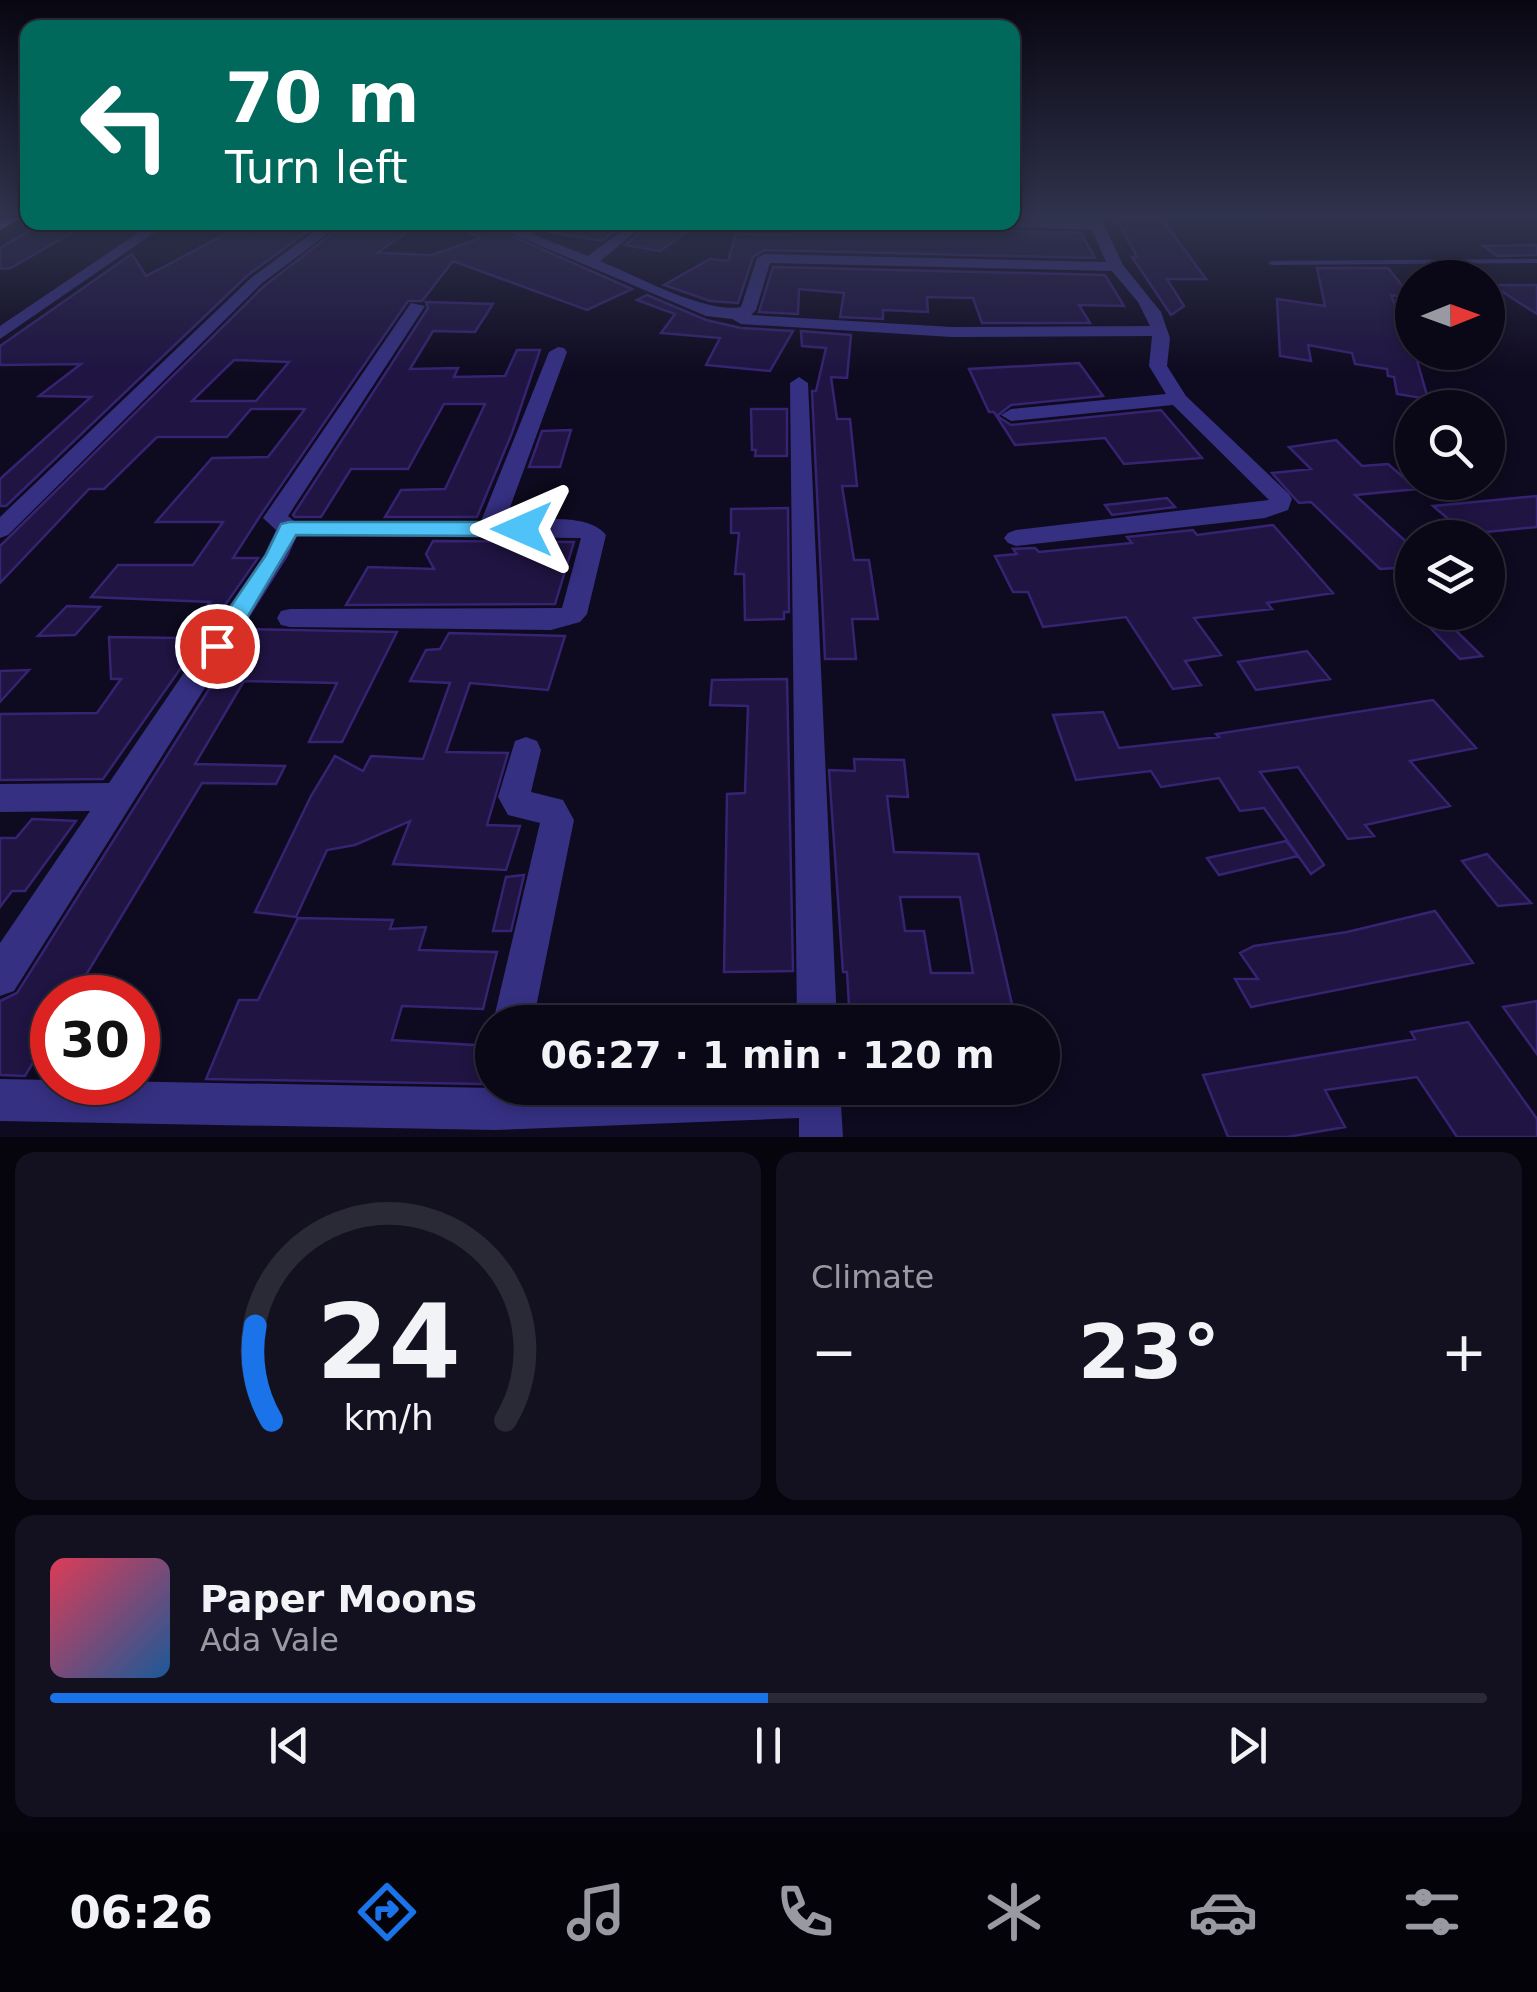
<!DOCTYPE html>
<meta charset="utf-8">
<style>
body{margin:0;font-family:"DejaVu Sans",sans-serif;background:#131120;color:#f1f3f6;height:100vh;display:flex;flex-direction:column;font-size:38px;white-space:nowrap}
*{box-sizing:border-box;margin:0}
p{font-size:32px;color:#999aa1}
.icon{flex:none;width:55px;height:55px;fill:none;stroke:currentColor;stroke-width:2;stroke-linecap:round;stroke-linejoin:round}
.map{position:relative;height:1137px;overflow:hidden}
.drawer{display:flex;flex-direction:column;gap:15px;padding:15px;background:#06040d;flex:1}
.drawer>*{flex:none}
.top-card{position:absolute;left:20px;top:20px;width:1000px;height:210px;border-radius:20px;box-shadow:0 5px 15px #0003,0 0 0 2px #2a2936;background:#00695c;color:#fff;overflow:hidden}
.needle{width:65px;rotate:89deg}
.fabs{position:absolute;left:1395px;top:260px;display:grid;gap:20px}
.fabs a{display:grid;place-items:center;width:110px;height:110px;border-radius:50%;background:#0a0817;box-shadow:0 5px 15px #0003,0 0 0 2px #2a2936;font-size:50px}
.speed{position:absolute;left:30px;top:975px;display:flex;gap:20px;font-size:50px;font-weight:700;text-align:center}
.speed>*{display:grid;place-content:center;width:130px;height:130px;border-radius:50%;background:#0a0817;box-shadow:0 5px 15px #0003,0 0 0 2px #2a2936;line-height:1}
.speed .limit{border:15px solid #d22;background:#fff;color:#111}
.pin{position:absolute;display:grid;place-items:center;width:85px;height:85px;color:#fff;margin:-42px;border:5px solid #fff;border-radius:50%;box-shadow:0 2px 10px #0007}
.me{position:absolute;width:110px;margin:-55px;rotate:270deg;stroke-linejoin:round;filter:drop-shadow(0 0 8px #0008)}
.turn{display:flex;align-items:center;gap:35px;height:210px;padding:0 40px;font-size:45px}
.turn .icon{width:130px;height:130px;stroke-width:2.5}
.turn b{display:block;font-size:70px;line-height:85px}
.big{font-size:75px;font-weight:800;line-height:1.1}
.drawer .widget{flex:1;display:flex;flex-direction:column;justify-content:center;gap:15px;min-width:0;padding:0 35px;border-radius:20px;background:#131120}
.drawer .dial{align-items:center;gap:0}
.dial svg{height:260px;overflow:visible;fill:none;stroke:#2a2936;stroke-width:7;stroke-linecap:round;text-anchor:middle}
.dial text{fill:#f1f3f6;stroke:none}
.song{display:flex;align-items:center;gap:30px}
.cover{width:120px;height:120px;border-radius:15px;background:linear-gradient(135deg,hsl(350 70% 55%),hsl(210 70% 35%))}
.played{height:10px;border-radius:5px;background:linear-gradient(90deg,#1a73e8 50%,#2a2936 50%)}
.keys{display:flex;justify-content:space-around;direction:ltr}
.heat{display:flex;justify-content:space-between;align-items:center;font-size:55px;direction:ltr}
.drawer .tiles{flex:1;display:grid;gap:15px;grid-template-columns:1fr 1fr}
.widget:last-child{grid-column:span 2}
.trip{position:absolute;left:475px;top:1005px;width:585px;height:100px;border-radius:50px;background:#0a0817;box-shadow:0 5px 15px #0003,0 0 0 2px #2a2936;font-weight:800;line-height:100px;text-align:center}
.menu{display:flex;height:160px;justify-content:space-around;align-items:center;background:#040309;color:#999aa1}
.menu .icon{width:70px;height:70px}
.menu .current{color:#1a73e8}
.menu b{font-size:45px;color:#f1f3f6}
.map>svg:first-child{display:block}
.building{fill:#1f1442;stroke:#362371;stroke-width:2.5;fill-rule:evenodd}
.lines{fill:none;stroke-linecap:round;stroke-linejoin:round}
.service{fill:#363083;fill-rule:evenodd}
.minor{fill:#363083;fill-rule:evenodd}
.primary{fill:#c44fff;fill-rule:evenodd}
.route{fill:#4fc3f7;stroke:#337fa1;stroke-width:2.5}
</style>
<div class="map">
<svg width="1537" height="1137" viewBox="0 0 1537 1137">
<rect width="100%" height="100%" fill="#0e0a1f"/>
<!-- building -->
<path class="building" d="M1115,216h45l46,63h-39l17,27 -13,9 -39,-58h5z
M44,222h46l-79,46 -11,1v-21z
M249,222h71l-72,53 -242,231h-6v-27l91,-82 -52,-1 42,-32 -81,1v-19l132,-92 14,22z
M347,222h75l-45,31 55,2 49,-17 -34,-16h33l152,67 -45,21 -134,-49 -31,40h-14l-148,215 -27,42h25l-155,221 -103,1v-66l97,-1 24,-34h-10l-2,-42 73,1 28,-36 -119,-5 27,-32h75l30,-43h-67l56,-64 56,-1 37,-48h-54l-24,28h-70l-53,52h-15l-89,94v-37l263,-259zM234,360l55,2 -33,39h-64z
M564,222h62l-24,19 -52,-9z
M652,222h28l-9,7 16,3 -27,19 -35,-6z
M793,222l188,3 8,5 92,3 14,25 -331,-8 -11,7 -15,46 -28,-2 -46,-16 46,-26 18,2 8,-27 54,1z
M1537,245v10l-39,1 -15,-10z
M773,267l332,8 19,31 -45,-1 11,18h-108l-9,-25 -46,-1 1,15 -45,-2v9l-43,-2 4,-24 -45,-4 -1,25 -39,-2z
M1317,268h71l24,30 -21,-3 25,62 12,42 -31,-5 -3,-17 -6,-1 -1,-7 -32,-5 -3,-11 -44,-8 3,16 -31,-5 -3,-57 48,7z
M1492,285h45v29z
M647,295l59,25 35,8 52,3 -23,40 -64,-6 14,-27 -59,-5 14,-19 -38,-14z
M426,302l67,2 -18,28 -42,-1 -23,38 48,-1 -4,9 51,-1 12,-26h23l-28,83 -35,84h-92l16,-27 44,-1 40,-85h-41l-36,65h-57l-30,48h-26l-2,-2 135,-207z
M801,331l50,4 -4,43 -16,-1 6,42h13l7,67h-15l12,74h15l9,59h-26l4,40h-31l-13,-268h4l10,-43 -24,-2z
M1079,363l24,33 -92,9 -14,11 14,9 150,-15 41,48 -78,6 -19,-26 -90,7 -21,-33h-5l-20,-43z
M751,409h36v47h-32l1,-6h-4z
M571,430l-11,37h-31l13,-36z
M1336,440l26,26 26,-2 29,25 -62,6 57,52v20l-32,2 -69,-67 -12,1 -27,-30 39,-4 -22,-22z
M1537,496v31l-71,7 -33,-28z
M1167,498l8,9 -63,8 -7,-10z
M788,508l1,104h-5v7l-39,1 -1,-46h-9l4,-41h-8v-24z
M1273,525l60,68 -66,10 5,6 -78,9 27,37 -36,6 16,24 -28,4 -47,-72 -83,10 -15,-35h-15l-18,-36 22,-2 -4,-5 22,-1 4,4 93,-9 -5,-6 66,-7 4,5z
M433,541l141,1 -19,62 -209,1 22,-38 66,2 -8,-15z
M67,606l33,1 -25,28 -37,1z
M1421,612h16l45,44 -22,3 -42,-44z
M247,629l150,3 -55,110h-33l28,-59 -93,-2 -49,83 90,2 -9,18 -74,-1 -130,215h-20v33l-27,45 -25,-1v-74l17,-8z
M449,633l116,3 -17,54 -78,-7 -24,69 62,1 -21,72 33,1 -14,44 -113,-6 17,-43 -55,24 -28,5 -31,67 -41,-5 56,-116 24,-40 28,15 8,-15 52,3 27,-76 -40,-2 16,-31 14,-1z
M1307,651l23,28 -74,11 -18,-28z
M29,670l-29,32v-31z
M787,679l6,292 -69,1 3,-178 18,-1 3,-87 -38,-1 2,-25z
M1433,700l43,48 -66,13 40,45 -85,19 9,11 -26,3 -50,-72 -38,5 64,93 -13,9 -47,-66 -24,3 -21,-33 -58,9 -10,-16 -75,9 -23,-65 50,-3 16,36 100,-11 -3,-3z
M854,759l50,1 4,37 -21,-1 7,56 84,2 38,168h-166l-3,-50h-4l-14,-202 26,1zM900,897h60l13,76h-42l-7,-42h-19z
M32,819l44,2 -51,70h-13l-12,16v-69h16z
M1286,841l12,15 -79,19 -12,-17z
M1487,854l44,49 -33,3 -36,-45z
M524,875l-13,56h-18l13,-54z
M1435,911l38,52 -222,44 -16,-28h23l-18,-26 14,-7 93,-14z
M298,918l95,2 -3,9 36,-2 -7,23 78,2 -14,57 -81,-3 -10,34 99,6 -10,38 -275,-5 33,-79h19z
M1537,1001v53l-34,-47z
M1468,1022l69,97v18h-80l-40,-60 -92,13 20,37 -58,10h-59l-25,-62 212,-36 -4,-7z"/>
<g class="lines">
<!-- service -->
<path class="service" d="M1537,259v4l-265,2 -4,-2 4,-2z"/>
<!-- minor -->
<path class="minor" d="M1086,216h14l23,49 38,47 9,26 -3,28 19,30 103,98 3,5 -4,11 -23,8 -249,28 -8,-3 -4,-5 4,-5 8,-3 253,-30 -96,-95 -162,16 -10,-6 10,-6 155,-15 -17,-28 3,-30 -200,1 -211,-13 -9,-5 -26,-3 -222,-94c13,0 22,5 34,6 13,2 29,-6 43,-6l-29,12 56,22 45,-34h15l-48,39c35,14 105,53 141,46l16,-49 7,-4 342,8 -14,-32 -103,-4 -6,-4h29v-3l77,3zM770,263l342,8 26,31 12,24 -198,1 -201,-12 5,-5z
M154,222h16l-170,117v-13z
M327,222h16l-82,62 -253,251 -8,3v-21l251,-239z
M411,303l14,3 -137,210 6,5h187l68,-169 9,-5 6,1 3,4 -62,169c28,0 82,-10 101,14l-19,79 -7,8 -29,8 -261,-3 -9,-2 -4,-7 4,-7 9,-2 272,-1 19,-70 -284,-2 -9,20 -274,435 -14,5v-53l90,-132 -90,1v-28l109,-1 155,-228 12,-25 -13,-12z
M799,377l9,6 29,639h-40l-7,-639z
M526,737l11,4 4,9 -10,42 32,8 11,20 -41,202h-40l47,-199 -32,-8 -10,-18 17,-56z
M0,1079l495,9h345l3,49h-44v-19l-304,12 -495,-9z"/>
<!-- primary -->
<path class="primary" d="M7,216h17l-24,14v-10z"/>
</g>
<!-- sky -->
<linearGradient id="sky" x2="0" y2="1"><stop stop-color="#080611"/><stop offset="0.58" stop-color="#30334d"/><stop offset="1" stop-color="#30334d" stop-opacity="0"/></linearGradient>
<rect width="1537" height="375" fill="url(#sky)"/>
<!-- route -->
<path class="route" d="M289,522h233l11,7 -11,7 -226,-1 -70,118h-18l-4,-7 4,-6 58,-85 15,-31z"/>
</svg>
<div class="fabs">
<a><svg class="needle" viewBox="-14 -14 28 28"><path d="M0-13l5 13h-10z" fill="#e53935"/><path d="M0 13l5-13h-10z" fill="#999aa1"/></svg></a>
<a><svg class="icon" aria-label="search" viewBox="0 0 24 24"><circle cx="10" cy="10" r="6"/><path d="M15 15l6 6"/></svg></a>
<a><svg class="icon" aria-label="layers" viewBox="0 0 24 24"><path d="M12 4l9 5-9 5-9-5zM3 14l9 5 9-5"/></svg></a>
</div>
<div class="speed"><div class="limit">30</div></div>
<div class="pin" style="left:217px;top:646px;background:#d93025"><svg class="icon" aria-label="arrive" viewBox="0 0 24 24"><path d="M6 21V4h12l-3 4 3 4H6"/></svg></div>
<svg class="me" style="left:522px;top:529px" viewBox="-20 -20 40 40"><path d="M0-17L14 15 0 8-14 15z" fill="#4fc3f7" stroke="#fff" stroke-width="4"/></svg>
<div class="trip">06:27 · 1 min · 120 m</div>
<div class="top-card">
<div class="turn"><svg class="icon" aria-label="left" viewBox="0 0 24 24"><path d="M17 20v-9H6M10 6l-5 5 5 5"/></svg><div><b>70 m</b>Turn left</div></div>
</div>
</div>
<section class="drawer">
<div class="tiles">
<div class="widget dial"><svg viewBox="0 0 100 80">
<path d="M14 69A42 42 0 1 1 86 69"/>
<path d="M14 69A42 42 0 0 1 9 40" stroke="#1a73e8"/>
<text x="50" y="56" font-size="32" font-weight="700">24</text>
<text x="50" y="72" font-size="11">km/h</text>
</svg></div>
<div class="widget"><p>Climate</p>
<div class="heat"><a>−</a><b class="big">23°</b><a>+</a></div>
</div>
<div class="widget">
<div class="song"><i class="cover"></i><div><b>Paper Moons</b><p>Ada Vale</p></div></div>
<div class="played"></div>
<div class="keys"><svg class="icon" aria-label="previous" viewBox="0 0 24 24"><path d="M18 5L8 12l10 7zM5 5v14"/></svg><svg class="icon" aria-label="pause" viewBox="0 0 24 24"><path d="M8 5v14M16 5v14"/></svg><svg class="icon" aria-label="next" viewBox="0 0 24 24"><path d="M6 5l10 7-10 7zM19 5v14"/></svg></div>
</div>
</div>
</section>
<nav class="menu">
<b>06:26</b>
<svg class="icon current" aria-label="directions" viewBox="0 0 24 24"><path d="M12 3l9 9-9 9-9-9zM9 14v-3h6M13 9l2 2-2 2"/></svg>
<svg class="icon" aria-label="music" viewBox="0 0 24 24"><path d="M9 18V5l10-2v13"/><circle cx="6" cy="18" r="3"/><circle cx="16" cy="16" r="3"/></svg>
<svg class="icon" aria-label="phone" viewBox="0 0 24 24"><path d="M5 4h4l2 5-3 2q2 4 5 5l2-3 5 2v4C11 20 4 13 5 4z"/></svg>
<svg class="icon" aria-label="climate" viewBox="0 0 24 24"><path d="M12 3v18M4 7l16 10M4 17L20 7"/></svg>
<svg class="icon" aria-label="car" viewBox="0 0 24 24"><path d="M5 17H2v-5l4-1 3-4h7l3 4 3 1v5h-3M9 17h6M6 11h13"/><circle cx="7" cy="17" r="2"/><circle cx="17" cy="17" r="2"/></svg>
<svg class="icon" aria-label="filters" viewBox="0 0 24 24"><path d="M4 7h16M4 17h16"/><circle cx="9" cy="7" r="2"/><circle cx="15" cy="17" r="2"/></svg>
</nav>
